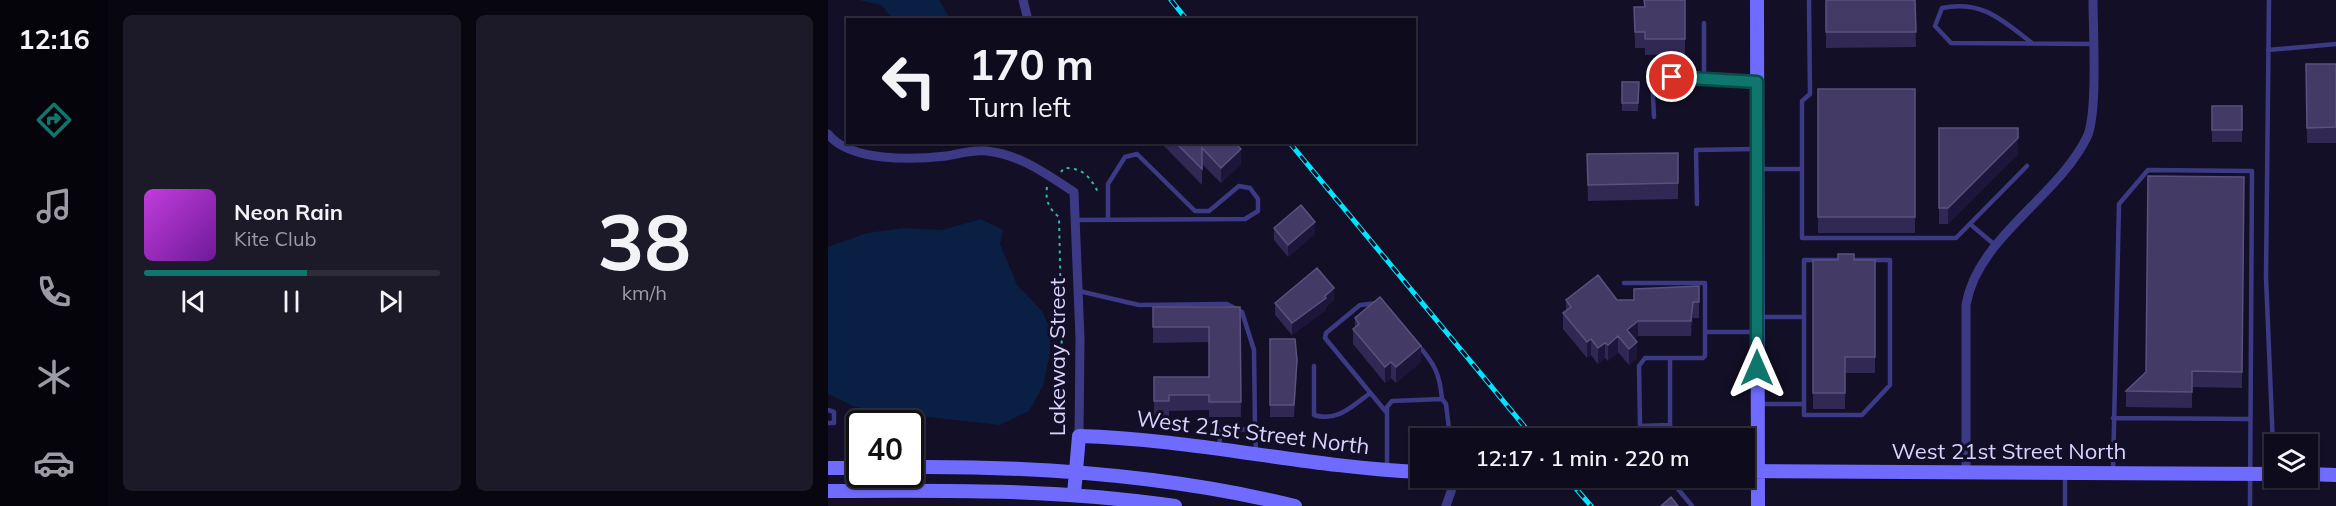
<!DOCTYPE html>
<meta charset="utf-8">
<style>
body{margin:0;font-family:Mulish,sans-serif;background:#1c1929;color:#f1f3f6;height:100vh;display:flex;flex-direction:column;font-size:22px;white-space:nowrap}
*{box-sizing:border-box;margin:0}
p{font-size:20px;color:#9b9ba3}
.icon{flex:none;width:33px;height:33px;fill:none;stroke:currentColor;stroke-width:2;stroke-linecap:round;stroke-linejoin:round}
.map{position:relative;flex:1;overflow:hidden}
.drawer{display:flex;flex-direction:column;gap:15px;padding:15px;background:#08060f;width:720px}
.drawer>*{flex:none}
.banner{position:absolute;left:18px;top:18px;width:570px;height:126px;border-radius:0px;box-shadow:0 2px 4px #0004,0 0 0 2px #2e2b3b;background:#0e0b1c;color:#f1f3f6;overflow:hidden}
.tools{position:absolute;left:1436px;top:434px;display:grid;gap:12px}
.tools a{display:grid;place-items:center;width:54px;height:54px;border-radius:0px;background:#0e0b1c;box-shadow:0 2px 4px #0004,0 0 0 2px #2e2b3b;font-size:30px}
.speed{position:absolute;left:18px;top:410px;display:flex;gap:12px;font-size:30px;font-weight:700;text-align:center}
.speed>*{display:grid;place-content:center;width:78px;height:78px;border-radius:50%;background:#0e0b1c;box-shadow:0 2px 4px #0004,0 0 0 2px #2e2b3b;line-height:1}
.speed .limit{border:3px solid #111;border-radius:9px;background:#fff;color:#111}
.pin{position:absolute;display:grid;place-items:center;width:51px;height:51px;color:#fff;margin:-26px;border:3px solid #fff;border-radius:50%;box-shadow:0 2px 6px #0007}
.me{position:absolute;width:66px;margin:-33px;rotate:0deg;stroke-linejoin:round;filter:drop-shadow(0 0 4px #0008)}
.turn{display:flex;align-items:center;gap:21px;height:126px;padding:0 24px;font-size:27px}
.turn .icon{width:78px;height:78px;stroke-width:2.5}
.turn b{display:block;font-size:42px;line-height:51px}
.drawer .card{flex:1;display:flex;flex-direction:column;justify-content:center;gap:9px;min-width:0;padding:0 21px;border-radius:9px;background:#1c1929}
.drawer .dial{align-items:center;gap:0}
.dial b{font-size:78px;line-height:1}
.song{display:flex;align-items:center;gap:18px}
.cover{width:72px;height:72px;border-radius:9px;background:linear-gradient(135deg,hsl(290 70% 55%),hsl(280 70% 35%))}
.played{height:6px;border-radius:3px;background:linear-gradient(90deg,#0f766e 55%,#2e2b3b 55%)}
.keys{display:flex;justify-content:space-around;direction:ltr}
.drawer .tiles{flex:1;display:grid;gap:15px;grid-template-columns:repeat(2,1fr)}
.trip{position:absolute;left:582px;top:428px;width:345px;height:60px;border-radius:0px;background:#0e0b1c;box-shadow:0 2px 4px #0004,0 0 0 2px #2e2b3b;font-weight:600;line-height:60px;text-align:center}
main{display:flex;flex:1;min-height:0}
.tab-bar{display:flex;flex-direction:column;width:108px;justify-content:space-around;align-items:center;background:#06040b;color:#9b9ba3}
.tab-bar .icon{width:42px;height:42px}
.tab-bar .current{color:#0f766e}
.tab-bar b{font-size:27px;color:#f1f3f6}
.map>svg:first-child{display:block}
.water{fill:#0a1f44}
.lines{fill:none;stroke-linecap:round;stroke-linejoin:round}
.path{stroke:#2fb8b0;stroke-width:2;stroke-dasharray:3 4.5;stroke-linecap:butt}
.lane{stroke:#3d3a85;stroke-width:4.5}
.street{stroke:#3d3a85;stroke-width:9}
.secondary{stroke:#6f6bff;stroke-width:14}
.rail-casing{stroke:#00e5ff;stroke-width:5}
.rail{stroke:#130f26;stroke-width:3;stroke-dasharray:9;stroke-linecap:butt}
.wall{fill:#312854}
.shaded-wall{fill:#1d163a}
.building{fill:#433a66;stroke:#5a527e;stroke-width:1.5}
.route-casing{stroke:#0a4d48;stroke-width:15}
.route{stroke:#0f766e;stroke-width:10}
.labels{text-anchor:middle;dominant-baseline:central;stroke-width:6;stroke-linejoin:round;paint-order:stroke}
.street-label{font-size:22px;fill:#d9d4ff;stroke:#130f26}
</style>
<main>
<nav class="tab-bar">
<b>12:16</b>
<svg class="icon current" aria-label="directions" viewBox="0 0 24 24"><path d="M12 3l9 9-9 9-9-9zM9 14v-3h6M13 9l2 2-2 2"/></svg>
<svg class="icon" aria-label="music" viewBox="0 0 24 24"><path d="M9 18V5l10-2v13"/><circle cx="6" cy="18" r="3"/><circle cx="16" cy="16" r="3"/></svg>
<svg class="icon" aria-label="phone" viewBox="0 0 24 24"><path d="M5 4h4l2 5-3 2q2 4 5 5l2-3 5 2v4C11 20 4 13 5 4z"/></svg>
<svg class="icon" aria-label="climate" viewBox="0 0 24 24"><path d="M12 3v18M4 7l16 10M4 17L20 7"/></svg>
<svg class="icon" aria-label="car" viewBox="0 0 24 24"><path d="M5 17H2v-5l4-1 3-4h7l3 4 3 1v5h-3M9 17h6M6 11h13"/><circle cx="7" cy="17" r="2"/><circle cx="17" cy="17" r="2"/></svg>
</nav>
<section class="drawer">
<div class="tiles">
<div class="card">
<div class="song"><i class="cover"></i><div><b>Neon Rain</b><p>Kite Club</p></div></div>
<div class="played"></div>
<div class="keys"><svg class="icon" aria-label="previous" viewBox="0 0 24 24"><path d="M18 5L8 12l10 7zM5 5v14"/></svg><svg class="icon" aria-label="pause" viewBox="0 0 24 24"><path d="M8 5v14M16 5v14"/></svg><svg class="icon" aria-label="next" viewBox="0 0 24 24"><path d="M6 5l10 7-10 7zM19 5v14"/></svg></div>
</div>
<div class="card dial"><b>38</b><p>km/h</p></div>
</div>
</section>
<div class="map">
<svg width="1508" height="506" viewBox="0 0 1508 506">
<rect width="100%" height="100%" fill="#130f26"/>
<!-- water -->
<path class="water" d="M31,0h80l10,17v3l-56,-1 -12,-14z
M153,219l22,11 -3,14 17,41 25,26 8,17v25l-7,33 -14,25 -29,14 -81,-9 -19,3 -47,-13 -25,-12v-147l39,-14 36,-5 39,2z"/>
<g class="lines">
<!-- path -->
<path class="path" d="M233,172l3,-4c18,0 25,7 34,24
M219,187c-2,13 2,22 12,30l4,187"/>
<!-- lane -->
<path class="lane" d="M981,0l1,94 -8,7v137h154l71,-72
M1441,0l-3,277 8,194
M876,23v56
M1204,43c-30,-23 -50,-43 -90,-35l-7,18 16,17 142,1
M1440,50l68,-6
M826,117l-2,-40 102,5
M932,169h42
M869,204l-1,-54 58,-1
M249,220l168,-1 13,-8v-12l-8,-11 -11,-2 -30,25h-14l-58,-57 -12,3 -17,27v35
M1142,224l25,21
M976,260h86v125l-28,30h-58z
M796,283h81v73l-2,2h-58l-6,8 1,60 30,-1
M251,291l60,14 88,-1 15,8 12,38 1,79
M550,303l-18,2 -34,28 -1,5 62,75
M932,317h44
M877,332h49
M590,345c16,18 22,29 24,54
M842,358v67l4,13
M486,366v49c23,7 37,-8 55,-21
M931,404h45
M0,410l6,2v11h-6
M1285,418l136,1
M391,446l2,-16 34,-1 1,22
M559,467v-60l5,-6 50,-2 4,5 4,34
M1285,470l6,-266 29,-34 104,1 -2,335
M846,477v7l18,22
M1237,506v-31"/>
<!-- street -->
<path class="street" d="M195,0l5,20
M0,134c22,28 85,26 118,22 14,-2 26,-7 41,-5 34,4 59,23 87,41l6,146 -1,98
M1138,471v-166c11,-67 92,-108 121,-168 11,-23 6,-107 6,-137
M618,506l10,-29"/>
<!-- secondary -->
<path class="secondary" d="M929,0l1,506
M82,467c130,-1 259,8 385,39
M0,468h32
M916,471l530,3
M1479,474l29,1
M0,491c116,-1 231,-2 347,15
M246,494l5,-58c115,3 227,31 341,36"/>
<!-- rail casing -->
<g class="rail-casing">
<path id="rail" d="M343,0l16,20
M461,142l245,296
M738,477l25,29"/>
</g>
<!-- rail -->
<use href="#rail" class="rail"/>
</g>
<!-- wall -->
<path class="wall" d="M857,0v54l-40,1v-7h-10l-1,-41h10z
M998,0h89l1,47 -90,1z
M1478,64h30v79h-29z
M794,82h17l-1,29h-16z
M990,89h97v144h-97z
M1384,106h30v36h-30z
M1111,128l79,26 -70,70h-9z
M332,142h74l7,22 -20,19 -19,-19v21z
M850,153v46l-90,2 -1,-47z
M1416,177l-2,211 -50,-1v21l-66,-1v-16l20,-19z
M446,228l41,6 -27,23 -14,-17z
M985,260h62v113h-30v36h-32z
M871,286v32h-6l-2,18h-53l-4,3 3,19 -8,7 -11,-13 -10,9 -3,-3 -7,6 -7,-9 -4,3 -24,-29v-16l3,-2v-11h68z
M506,300l-8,7v3l-34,25 -17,-20v-12z
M325,307h87l1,110h-32v-7l-40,1v5h-15v-39h55v-35l-56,1z
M527,318l66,44 -25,21 -5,-5 -6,5 -32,-39v-15l2,-2z
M442,339l27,33 -3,45h-24z"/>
<!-- shaded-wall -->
<path class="shaded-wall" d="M1190,138v16l-70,70v-16z
M413,149v15l-20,19v-15z
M487,222v12l-27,23v-12z
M506,288v12l-8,7v3l-34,25v-12z
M865,302v16l-2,18v-15z
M810,321v15l-11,9v-15z
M790,336v16l-10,9v-16z
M763,339v16l-4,3v-16z
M809,342v16l-8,7v-16z
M777,343v15l-7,6v-16z
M593,346v16l-25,21v-16z
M469,360v12l-3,45v-12z
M563,362v16l-6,5v-16z"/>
<!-- building -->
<path class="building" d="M816,0h41v39h-40v-7h-10l-1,-25h11z
M998,0h89l1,32h-90z
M1478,64h30v63l-29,1z
M794,82h17l-1,21h-16z
M990,89h97v128h-97z
M1384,106h30v24h-30z
M1111,128h79v10l-70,70h-9z
M347,142h59l7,7 -20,19 -19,-20v21z
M850,153v30l-90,2 -1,-31z
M1320,176l96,1 -2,195 -50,-1v21l-66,-1 20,-19z
M473,205l14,17 -27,23 -14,-17z
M1010,254h16v6h21v97h-30v36h-32v-133h25z
M489,268l17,20 -9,8 1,2 -34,25 -17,-20z
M770,275l19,25h17v-11l65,-3v16h-6l-2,19h-53l-11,9 10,12 -8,7 -11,-13 -10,9 -3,-2 -7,5 -7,-9 -4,3 -24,-29 8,-6 -5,-7z
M552,297l41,49 -25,21 -5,-5 -6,5 -32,-38 6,-5 -4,-6z
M325,307h87l1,95h-32v-7h-40v6h-15v-24h55v-50h-56z
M442,339h25l2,21 -3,45h-24z
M843,497l7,9h-17z"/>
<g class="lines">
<!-- route casing -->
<g class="route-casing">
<path id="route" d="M844,77l85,5v286"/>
</g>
<!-- route -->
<use href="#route" class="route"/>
</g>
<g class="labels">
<!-- street labels -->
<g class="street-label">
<text transform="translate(229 357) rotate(-90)">Lakeway Street</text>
<text transform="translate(425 432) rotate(7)">West 21st Street North</text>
<text x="1181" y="451">West 21st Street North</text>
</g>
</g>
</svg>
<div class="tools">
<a><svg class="icon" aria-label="layers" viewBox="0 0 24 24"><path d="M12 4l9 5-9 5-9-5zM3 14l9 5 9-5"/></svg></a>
</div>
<div class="speed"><div class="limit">40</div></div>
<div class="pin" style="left:844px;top:77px;background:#d93025"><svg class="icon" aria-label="arrive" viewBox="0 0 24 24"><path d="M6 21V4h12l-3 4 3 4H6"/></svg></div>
<svg class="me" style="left:929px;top:368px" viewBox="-20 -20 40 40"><path d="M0-17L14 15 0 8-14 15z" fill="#0f766e" stroke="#fff" stroke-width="4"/></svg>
<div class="trip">12:17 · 1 min · 220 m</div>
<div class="banner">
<div class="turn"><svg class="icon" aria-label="left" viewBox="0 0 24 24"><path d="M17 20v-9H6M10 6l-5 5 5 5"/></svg><div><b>170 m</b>Turn left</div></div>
</div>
</div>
</main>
